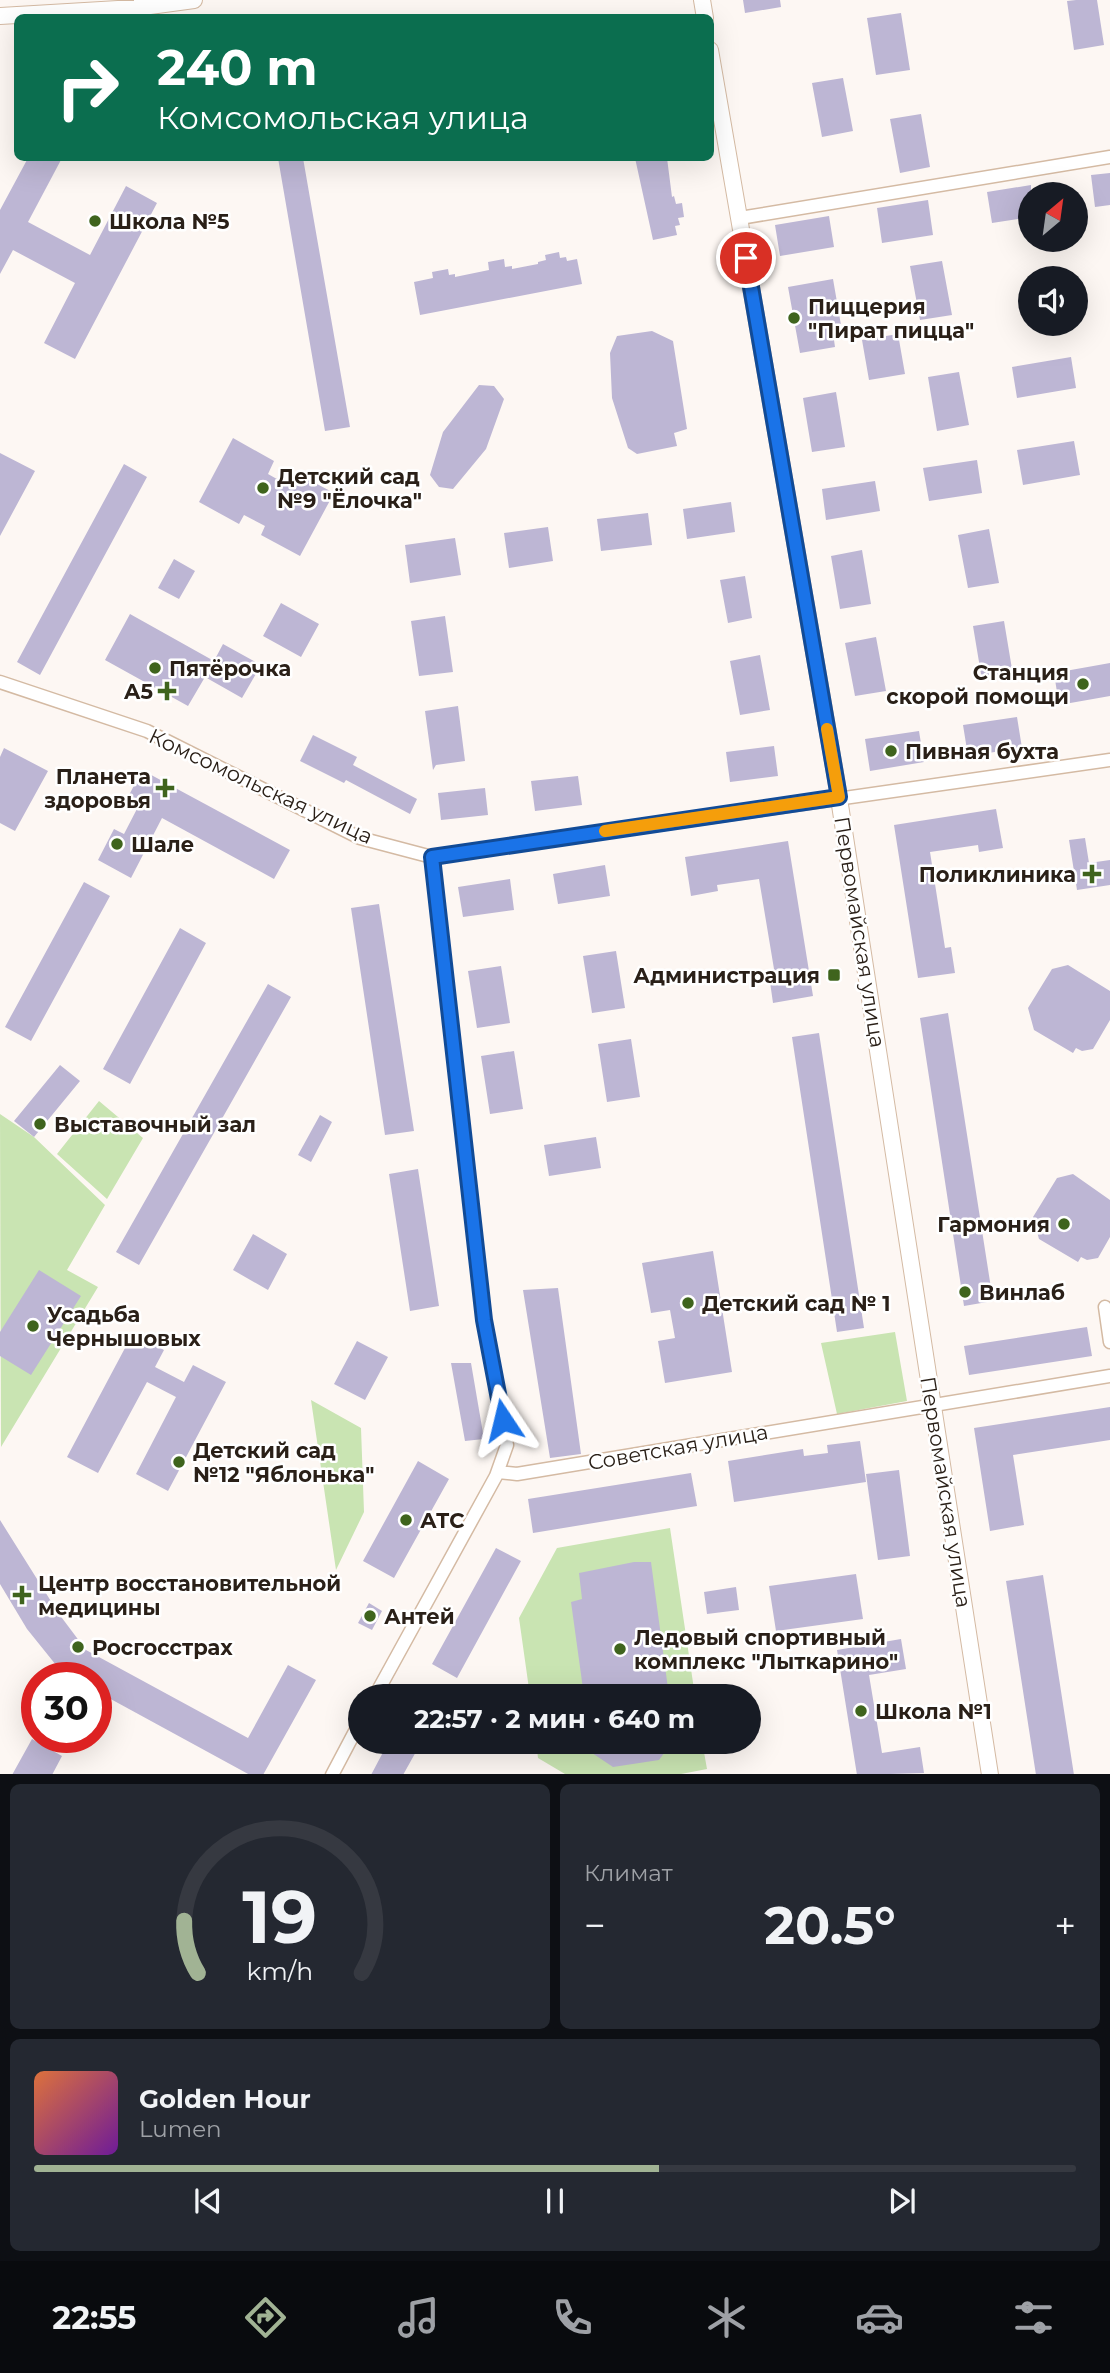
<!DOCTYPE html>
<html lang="ru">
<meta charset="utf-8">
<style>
body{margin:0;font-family:Montserrat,sans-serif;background:#242831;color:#f1f3f6;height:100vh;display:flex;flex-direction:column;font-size:26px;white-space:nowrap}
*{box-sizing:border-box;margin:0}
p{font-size:23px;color:#9ea1a6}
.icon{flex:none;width:38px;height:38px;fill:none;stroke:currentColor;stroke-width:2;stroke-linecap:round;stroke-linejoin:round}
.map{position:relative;height:1774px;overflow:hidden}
.details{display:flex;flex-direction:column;gap:10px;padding:10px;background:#0d0f14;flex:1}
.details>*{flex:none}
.hud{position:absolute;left:14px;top:14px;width:700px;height:147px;border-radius:10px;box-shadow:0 7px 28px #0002;background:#0b6e4f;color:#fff;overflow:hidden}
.needle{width:46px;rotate:29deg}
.fabs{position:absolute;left:1018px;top:182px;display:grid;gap:14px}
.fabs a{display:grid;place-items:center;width:70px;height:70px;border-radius:50%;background:#171b24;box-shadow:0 7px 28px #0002;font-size:35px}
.speed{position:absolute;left:21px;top:1662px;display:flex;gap:14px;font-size:35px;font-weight:700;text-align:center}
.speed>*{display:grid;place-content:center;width:91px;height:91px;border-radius:50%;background:#171b24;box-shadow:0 7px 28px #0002;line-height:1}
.speed .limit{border:10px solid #d22;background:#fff;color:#111}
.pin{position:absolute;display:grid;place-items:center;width:60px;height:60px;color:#fff;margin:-30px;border:4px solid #fff;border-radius:50%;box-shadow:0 2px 7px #0007}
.me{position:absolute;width:77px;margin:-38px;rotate:350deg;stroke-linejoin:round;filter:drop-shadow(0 0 5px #0008)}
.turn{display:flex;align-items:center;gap:24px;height:147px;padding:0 28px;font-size:32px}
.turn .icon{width:91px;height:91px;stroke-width:2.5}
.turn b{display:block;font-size:49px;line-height:60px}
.big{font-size:52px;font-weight:700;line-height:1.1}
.details .widget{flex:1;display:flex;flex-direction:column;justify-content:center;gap:10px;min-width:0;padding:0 24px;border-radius:10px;background:#242831}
.details .dial{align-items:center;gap:0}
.dial svg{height:182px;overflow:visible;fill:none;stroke:#363941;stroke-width:7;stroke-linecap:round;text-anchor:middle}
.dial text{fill:#f1f3f6;stroke:none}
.song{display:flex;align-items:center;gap:21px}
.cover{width:84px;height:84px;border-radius:10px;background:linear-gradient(135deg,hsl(20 70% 55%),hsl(280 70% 35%))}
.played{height:7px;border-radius:4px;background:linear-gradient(90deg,#a1b394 60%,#363941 60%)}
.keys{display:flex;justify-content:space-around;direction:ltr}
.heat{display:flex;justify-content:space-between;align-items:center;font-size:38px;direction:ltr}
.details .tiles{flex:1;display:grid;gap:10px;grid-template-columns:1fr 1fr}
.widget:last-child{grid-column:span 2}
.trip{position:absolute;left:348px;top:1684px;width:413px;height:70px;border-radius:35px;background:#171b24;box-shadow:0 7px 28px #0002;font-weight:700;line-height:70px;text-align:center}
.tab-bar{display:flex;height:112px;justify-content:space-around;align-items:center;background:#090b0e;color:#9ea1a6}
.tab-bar .icon{width:49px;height:49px}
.tab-bar .active{color:#a1b394}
.tab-bar b{font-size:32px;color:#f1f3f6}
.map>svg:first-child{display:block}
.green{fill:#c9e4b2}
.building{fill:#bdb6d4}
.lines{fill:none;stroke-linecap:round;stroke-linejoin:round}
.minor-casing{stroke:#d4baa3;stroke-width:15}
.tertiary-casing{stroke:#d4baa3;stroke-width:18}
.minor{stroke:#fff;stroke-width:12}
.tertiary{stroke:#fff;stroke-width:16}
.route-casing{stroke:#114b97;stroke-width:18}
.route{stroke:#1a73e8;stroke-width:12}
.slow{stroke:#f59e0b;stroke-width:12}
.poi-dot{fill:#3f641d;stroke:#fff;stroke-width:2.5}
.labels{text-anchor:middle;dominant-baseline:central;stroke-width:5;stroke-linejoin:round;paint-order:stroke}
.poi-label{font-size:21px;font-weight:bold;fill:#2a2018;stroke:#fff;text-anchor:start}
.street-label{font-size:21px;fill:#2a2018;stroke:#fff}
</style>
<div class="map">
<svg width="1110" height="1775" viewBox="0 0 1110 1775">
<rect width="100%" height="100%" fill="#fdf7f3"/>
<!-- green -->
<path class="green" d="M99,1101l44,37 -36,61 -50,-45z
M0,1114l34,23 71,68 -38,65 31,17 -97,160z
M895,1332l12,69 -70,13 -16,-71z
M311,1400l50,28 3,84 -28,58z
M670,1528l25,168h-165l-11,-78 38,-70z
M536,1741h166l5,28 -31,6 -111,-1 -27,-16z"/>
<!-- building -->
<path class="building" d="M743,0h37l1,7 -36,6z
M1076,0h21l7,45 -30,5 -7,-49z
M901,13l9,57 -34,5 -9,-57z
M843,78l10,53 -31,6 -10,-54z
M921,114l9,53 -30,6 -10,-54z
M28,158h34l-34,64 62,33 36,-69 31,17 -82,156 -31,-16 31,-60 -62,-33 -13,24v-64z
M278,158h25l47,269 -25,4z
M635,158h32l5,39 2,-1 2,8 6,-1 2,14 -6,1 2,7 -5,1 2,9 -24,5z
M1110,173v32l-15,2 -4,-32z
M1031,185v32l-39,6 -5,-31z
M928,200l5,35 -51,8 -5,-35z
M829,216l5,31 -54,9 -5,-31z
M559,252l1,6 6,-1 1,4 10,-2 5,25 -162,31 -6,-33 19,-4 -1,-6 16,-3 1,6 6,-1v3l34,-7 -1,-8 16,-3 1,8 7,-1v3l26,-5v-2l8,-2 -1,-5z
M942,261l10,54 -32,5 -10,-54z
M833,279l9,52 -9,2 2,14 -35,6 -12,-66z
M652,331l21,10 14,88 -13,4 3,13 -40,8 -9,-6 -16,-50 -2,-45 7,-17z
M898,334l7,40 -36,6 -7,-40z
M1071,357l5,31 -59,10 -5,-31z
M959,372l10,53 -32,6 -9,-54z
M479,385l15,1 10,13 -18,50 -33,40 -14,-2 -9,-12 13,-43z
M836,392l9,55 -33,5 -9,-54z
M233,438l41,23 -6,13 23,13 7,-13 36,19 -34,63 -39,-21 4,-9 -21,-11 -5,9 -40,-22z
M1074,441l6,34 -57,10 -6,-35z
M0,453l35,18 -35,65z
M977,460l5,33 -53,8 -6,-33z
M124,464l23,13 -107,198 -23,-13z
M875,481l5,30 -54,9 -4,-31z
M731,502l4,30 -48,7 -4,-30z
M648,513l4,32 -51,6 -4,-32z
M548,527l5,34 -44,7 -5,-35z
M989,529l10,54 -31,5 -10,-53z
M455,538l6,37 -51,8 -5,-38z
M862,550l9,54 -31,5 -9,-53z
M174,559l21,12 -16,28 -21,-11z
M745,576l7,42 -24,5 -8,-43z
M281,603l38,21 -18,33 -38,-21z
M130,614l84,47 9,-17 38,21 -19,33 -37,-21 -17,29 -83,-46z
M445,616l8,56 -34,4 -8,-55z
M1004,621l9,54 -31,5 -9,-54z
M876,637l10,54 -31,5 -10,-53z
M760,655l10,55 -30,5 -10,-54z
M1110,663v33l-51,9 -5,-32z
M458,706l7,55 -29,4 -3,5 -8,-59z
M1017,717l5,31 -54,8 -5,-31z
M919,731l5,31 -54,9 -5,-32z
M313,735l44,22 -4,8 64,34 -7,15 -64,-34 -2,3 -44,-22z
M774,746l4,30 -48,6 -4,-30z
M4,748l44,23 -33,60 -15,-8v-66z
M142,770l148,80 -16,29 -112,-61 -31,60 -33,-18 16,-31 10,5 15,-29 -12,-6z
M578,776l4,29 -47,6 -4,-30z
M485,788l3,27 -47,5 -3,-27z
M996,809l7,39 -24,4 -1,-7 -48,7 15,96 6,-1 4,26 -37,5 -24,-153z
M1085,838l4,25 21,-3v25l-33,5 -8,-50z
M788,841l25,155 -40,7 -4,-28h6l-16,-96 -42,6 1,6 -27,5 -6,-39z
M605,865l5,31 -52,8 -5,-30z
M510,879l4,31 -51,7 -5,-30z
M84,882l26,14 -79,145 -26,-14z
M379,904l35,227 -29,4 -34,-227z
M180,928l26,15 -76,141 -27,-15z
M616,951l9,57 -33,5 -9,-57z
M1068,965l42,26v29l-17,29 -11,2 -6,-3 -3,5 -39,-23 -6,-22 24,-39z
M501,966l9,57 -33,5 -9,-57z
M268,984l23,13 -152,268 -23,-13z
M948,1013l45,288 -29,5 -44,-288z
M819,1033l45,295 -27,4 -45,-295z
M631,1039l9,58 -33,5 -9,-58z
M514,1051l9,58 -33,5 -9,-58z
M60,1065l20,16 -46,56 -20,-16z
M320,1115l12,7 -21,40 -13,-7z
M596,1137l5,31 -52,8 -5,-31z
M418,1169l21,137 -29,5 -21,-137z
M1073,1174l37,26v37l-12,21 -11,2 -6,-3 -3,5 -39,-23 -6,-22 24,-39z
M253,1234l34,20 -19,36 -35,-20z
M713,1251l19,121 -67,11 -7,-42 17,-3 -5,-28 -19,3 -9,-50z
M39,1270l42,26 -50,79 -31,-19v-24z
M558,1288l23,166 -31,4 -27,-168z
M1087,1327l5,29 -123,19 -5,-29z
M133,1333l31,17 -9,17 29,15 9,-17 33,17 -58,109 -32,-17 40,-77 -29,-15 -49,91 -31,-16z
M357,1341l31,16 -23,43 -31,-16z
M451,1363h20l13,76 -19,2z
M1110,1407v33l-97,15 11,70 -34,6 -16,-103z
M860,1441l6,41 -132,20 -6,-41 75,-12 1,7 24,-3 -1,-8z
M418,1461l31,18 -55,99 -31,-17z
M899,1470l11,86 -32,4 -12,-86z
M691,1473l6,33 -164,27 -5,-34z
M0,1520l59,94 27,36 162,88 40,-73 28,15 -53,95h-13l-154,-84v-13h-22l-14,-8 -33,-41 -27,-45z
M496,1548l25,13 -64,117 -25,-14z
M634,1562h17l18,134h-85l-13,-94 11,-3 -3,-26z
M856,1574l7,45 -87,12 -7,-45z
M1043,1575l31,200h-38l-30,-194z
M736,1587l3,23 -32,4 -3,-22z
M369,1603l13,8 -10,19 -14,-7z
M901,1639l5,30 -37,6 13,78 38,-6 4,26 -67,2 -20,-125z
M32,1739l30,17 -10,19h-40z
M389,1741h33l-19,34h-32z
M590,1741h83l-14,19 -46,7 -21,-14z"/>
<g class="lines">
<!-- minor casing -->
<g class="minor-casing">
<path id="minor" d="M740,218l370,-61
M0,682l147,49 213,107 72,19 678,-97
M1105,1307l5,35
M498,1472l19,2 593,-98
M375,1696l121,-220 11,-31 -23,-125 -52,-463
M332,1775l28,-53"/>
</g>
<!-- tertiary casing -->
<g class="tertiary-casing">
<path id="tertiary" d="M702,0l3,18
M0,16l135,-8 59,-8
M710,50l126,729 154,996"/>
</g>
<!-- minor -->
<use href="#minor" class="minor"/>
<!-- tertiary -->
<use href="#tertiary" class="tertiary"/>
</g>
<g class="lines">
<!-- route casing -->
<g class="route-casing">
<path id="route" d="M503,1420l-19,-100 -52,-463 407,-60 -93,-539"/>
</g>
<!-- route -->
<use href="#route" class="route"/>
<!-- slow -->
<path class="slow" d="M605,831l234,-34 -12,-68"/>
</g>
<!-- markers -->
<g class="poi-dot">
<circle cx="95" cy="221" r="7"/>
<circle cx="794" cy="318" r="7"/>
<circle cx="263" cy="488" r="7"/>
<circle cx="155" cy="668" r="7"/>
<circle cx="1083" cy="684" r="7"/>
<path d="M163.5 680.5h7v7h7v7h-7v7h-7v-7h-7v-7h7z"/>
<circle cx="891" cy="751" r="7"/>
<path d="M161.5 777.5h7v7h7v7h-7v7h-7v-7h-7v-7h7z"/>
<circle cx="117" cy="844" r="7"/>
<path d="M1088.5 863.5h7v7h7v7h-7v7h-7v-7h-7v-7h7z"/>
<rect x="827" y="968" width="14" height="14" rx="3.5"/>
<circle cx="40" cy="1124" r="7"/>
<circle cx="1064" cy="1224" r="7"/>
<circle cx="965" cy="1292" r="7"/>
<circle cx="688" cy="1303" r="7"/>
<circle cx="33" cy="1326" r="7"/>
<circle cx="179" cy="1462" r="7"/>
<circle cx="406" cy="1520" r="7"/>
<path d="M18.5 1584.5h7v7h7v7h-7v7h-7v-7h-7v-7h7z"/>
<circle cx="370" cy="1616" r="7"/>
<circle cx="78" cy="1647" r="7"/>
<circle cx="620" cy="1649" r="7"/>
<circle cx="861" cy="1711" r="7"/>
</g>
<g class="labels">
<!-- poi labels -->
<g class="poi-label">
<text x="109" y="221">Школа №5</text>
<text x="808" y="306">Пиццерия<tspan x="808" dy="24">"Пират пицца"</tspan></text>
<text x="277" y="476">Детский сад<tspan x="277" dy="24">№9 "Ёлочка"</tspan></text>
<text x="169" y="668">Пятёрочка</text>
<text x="1069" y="672" text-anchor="end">Станция<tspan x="1069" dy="24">скорой помощи</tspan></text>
<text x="153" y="691" text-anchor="end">А5</text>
<text x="905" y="751">Пивная бухта</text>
<text x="151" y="776" text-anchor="end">Планета<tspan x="151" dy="24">здоровья</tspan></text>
<text x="131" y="844">Шале</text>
<text x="1076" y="874" text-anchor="end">Поликлиника</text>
<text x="820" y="975" text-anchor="end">Администрация</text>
<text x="54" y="1124">Выставочный зал</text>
<text x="1050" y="1224" text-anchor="end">Гармония</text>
<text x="979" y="1292">Винлаб</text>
<text x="702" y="1303">Детский сад № 1</text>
<text x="47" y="1314">Усадьба<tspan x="47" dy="24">Чернышовых</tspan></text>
<text x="193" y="1450">Детский сад<tspan x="193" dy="24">№12 "Яблонька"</tspan></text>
<text x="420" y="1520">АТС</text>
<text x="38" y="1583">Центр восстановительной<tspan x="38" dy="24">медицины</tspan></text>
<text x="384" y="1616">Антей</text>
<text x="634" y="1637">Ледовый спортивный<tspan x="634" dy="24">комплекс "Лыткарино"</tspan></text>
<text x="92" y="1647">Росгосстрах</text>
<text x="875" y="1711">Школа №1</text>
</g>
<!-- street labels -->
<g class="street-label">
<text transform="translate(261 786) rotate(25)">Комсомольская улица</text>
<text transform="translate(860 932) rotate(81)">Первомайская улица</text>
<text transform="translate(678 1447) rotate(-10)">Советская улица</text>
<text transform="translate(946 1492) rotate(81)">Первомайская улица</text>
</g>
</g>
</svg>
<div class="fabs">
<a><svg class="needle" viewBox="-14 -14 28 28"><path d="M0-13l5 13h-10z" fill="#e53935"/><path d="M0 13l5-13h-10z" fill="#9ea1a6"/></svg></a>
<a><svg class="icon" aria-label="sound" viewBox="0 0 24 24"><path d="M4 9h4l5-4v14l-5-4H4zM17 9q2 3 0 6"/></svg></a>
</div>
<div class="speed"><div class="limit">30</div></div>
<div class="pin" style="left:746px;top:258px;background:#d93025"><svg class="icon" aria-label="arrive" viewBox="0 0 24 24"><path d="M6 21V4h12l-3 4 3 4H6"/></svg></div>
<svg class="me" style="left:503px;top:1420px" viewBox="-20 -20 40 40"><path d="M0-17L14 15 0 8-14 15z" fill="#1a73e8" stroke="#fff" stroke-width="4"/></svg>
<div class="trip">22:57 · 2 мин · 640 m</div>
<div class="hud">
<div class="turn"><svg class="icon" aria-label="right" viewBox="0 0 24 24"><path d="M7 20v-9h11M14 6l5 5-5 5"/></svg><div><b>240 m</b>Комсомольская улица</div></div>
</div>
</div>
<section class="details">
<div class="tiles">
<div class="widget dial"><svg viewBox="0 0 100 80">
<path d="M14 69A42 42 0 1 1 86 69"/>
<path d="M14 69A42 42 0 0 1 8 46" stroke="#a1b394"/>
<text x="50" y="56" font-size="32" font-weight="700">19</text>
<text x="50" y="72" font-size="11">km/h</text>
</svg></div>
<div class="widget"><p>Климат</p>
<div class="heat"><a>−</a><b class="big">20.5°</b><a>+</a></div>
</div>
<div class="widget">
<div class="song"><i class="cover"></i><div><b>Golden Hour</b><p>Lumen</p></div></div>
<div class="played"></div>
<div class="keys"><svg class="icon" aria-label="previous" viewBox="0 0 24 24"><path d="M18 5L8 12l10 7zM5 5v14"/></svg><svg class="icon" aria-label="pause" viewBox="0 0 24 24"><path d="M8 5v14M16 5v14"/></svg><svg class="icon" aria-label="next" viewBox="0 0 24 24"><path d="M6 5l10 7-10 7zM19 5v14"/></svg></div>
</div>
</div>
</section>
<nav class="tab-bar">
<b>22:55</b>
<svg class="icon active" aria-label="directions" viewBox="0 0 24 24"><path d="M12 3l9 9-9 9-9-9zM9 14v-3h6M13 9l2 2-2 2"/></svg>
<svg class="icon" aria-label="music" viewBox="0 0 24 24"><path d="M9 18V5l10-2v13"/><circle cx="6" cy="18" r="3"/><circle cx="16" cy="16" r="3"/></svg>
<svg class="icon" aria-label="phone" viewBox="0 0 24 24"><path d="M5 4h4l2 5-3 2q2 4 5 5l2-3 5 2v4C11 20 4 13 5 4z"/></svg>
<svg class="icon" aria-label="climate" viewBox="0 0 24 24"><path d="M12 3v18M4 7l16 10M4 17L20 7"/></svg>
<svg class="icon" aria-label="car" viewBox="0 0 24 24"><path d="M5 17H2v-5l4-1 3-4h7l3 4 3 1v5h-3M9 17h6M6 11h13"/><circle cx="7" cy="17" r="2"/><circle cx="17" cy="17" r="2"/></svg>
<svg class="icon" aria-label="filters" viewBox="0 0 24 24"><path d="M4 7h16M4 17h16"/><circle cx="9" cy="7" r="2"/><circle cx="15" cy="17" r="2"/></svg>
</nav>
